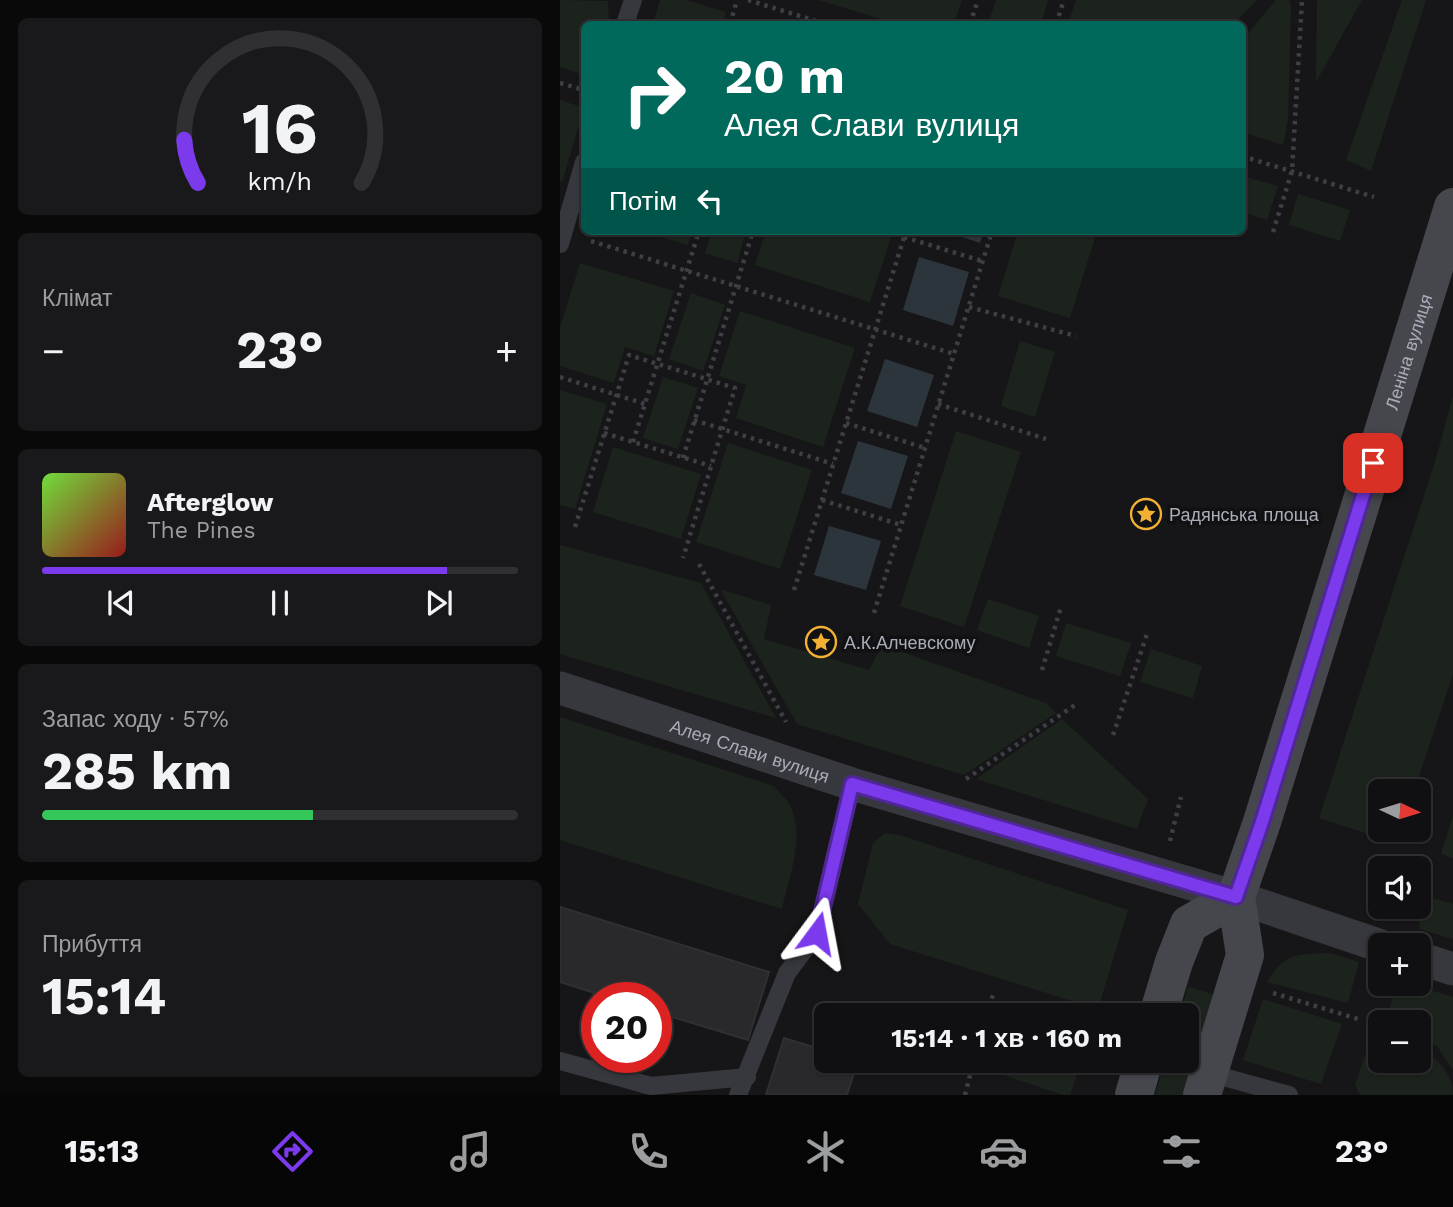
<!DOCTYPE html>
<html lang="uk">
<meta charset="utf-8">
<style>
body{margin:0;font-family:"Work Sans",sans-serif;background:#19191b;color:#f1f3f6;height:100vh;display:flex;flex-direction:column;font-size:26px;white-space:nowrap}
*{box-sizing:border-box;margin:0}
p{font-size:23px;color:#9c9d9f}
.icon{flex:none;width:38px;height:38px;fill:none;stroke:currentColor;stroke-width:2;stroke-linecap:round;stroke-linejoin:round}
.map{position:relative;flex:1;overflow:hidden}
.drawer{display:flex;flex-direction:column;gap:18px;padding:18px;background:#09090a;width:560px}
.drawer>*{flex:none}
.guide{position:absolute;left:21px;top:21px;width:665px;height:214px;border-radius:10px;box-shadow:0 2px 5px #0004,0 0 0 2px #303032;background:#00695c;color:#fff;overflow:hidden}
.needle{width:46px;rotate:94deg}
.buttons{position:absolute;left:808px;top:779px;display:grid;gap:14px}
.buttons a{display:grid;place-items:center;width:63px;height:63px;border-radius:10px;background:#101012;box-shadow:0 2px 5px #0004,0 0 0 2px #303032;font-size:35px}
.speed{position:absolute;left:21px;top:982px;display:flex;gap:14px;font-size:35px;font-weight:700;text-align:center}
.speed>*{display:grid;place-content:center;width:91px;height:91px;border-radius:50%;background:#101012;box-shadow:0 2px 5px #0004,0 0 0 2px #303032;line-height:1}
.speed .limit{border:10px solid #d22;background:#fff;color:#111}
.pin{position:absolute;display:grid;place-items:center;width:60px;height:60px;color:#fff;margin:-30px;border-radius:14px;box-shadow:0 4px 10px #0006}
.me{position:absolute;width:77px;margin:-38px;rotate:13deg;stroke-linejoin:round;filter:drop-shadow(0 0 5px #0008)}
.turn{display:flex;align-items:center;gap:24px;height:147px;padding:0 28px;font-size:32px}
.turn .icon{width:91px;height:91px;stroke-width:2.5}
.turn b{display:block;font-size:49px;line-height:60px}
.then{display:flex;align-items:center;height:66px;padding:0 28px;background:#0003;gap:14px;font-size:26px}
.big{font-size:52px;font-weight:700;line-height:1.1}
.drawer .tile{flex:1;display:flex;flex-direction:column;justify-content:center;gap:10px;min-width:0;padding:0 24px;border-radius:10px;background:#19191b}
.drawer .dial{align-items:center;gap:0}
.dial svg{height:182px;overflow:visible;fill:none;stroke:#303032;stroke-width:7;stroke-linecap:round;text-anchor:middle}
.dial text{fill:#f1f3f6;stroke:none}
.song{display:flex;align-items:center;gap:21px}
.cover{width:84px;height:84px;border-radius:10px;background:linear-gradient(135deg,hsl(100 70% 55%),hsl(0 70% 35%))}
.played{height:7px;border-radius:4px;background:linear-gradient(90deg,#7c3aed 85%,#303032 85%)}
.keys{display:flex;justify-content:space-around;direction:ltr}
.heat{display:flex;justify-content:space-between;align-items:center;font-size:38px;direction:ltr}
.charge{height:10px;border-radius:5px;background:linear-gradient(90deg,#34c759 57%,#303032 0)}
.trip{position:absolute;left:254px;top:1003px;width:385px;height:70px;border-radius:10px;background:#101012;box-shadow:0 2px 5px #0004,0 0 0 2px #303032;font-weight:700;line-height:70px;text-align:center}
.menu{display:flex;height:112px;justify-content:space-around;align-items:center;background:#060607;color:#9c9d9f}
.menu .icon{width:49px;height:49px}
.menu .active{color:#7c3aed}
.menu b{font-size:32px;color:#f1f3f6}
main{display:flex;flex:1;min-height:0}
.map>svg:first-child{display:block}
.green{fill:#1c231d}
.water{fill:#2c353c}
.building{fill:#29292c;stroke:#303034;stroke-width:2}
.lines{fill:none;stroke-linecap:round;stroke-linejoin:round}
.path{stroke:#3d3f44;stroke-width:4.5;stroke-dasharray:3.5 5;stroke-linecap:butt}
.lane{stroke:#37383d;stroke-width:18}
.street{stroke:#37383d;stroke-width:33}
.secondary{stroke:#45474d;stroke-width:38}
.route-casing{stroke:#51269a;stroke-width:18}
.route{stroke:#7c3aed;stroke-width:12}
.labels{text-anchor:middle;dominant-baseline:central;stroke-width:7;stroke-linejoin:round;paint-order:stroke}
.street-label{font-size:18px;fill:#a8adb8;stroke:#111113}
.poi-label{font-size:18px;fill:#a8adb8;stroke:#111113;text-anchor:start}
</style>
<main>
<section class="drawer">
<div class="tile dial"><svg viewBox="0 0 100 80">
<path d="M14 69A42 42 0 1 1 86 69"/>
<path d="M14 69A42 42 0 0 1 8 50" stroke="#7c3aed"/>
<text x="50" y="56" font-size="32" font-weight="700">16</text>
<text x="50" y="72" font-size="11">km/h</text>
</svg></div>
<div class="tile"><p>Клімат</p>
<div class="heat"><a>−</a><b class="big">23°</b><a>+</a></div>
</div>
<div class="tile">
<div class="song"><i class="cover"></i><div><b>Afterglow</b><p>The Pines</p></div></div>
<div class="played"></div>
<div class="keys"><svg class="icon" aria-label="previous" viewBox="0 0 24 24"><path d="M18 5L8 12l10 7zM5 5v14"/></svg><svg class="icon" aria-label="pause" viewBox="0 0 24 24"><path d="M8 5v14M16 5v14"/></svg><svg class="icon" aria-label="next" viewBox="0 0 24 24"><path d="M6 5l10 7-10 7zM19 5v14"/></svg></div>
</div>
<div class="tile"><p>Запас ходу · 57%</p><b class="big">285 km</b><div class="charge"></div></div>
<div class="tile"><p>Прибуття</p><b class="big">15:14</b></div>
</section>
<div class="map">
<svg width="893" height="1095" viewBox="0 0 893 1095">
<rect width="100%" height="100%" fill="#161618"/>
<!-- green -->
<path class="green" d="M0,0l48,1 1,23h-25v51l-24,-8z
M100,0h26l40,12 -3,12h-70z
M259,0h143l-8,24h-57z
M436,0h52l-7,24h-53z
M516,0h181l-24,24h-165z
M716,0h13l2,6 -3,114 -5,25 -41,-13 1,-93z
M757,0h45l-46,82z
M842,0h24l-55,171 -25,-11z
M0,100l24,8 -22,74 -2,-1z
M682,176l36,10 -11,34 -24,-8z
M738,194l52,16 -10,31 -51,-16z
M79,231h53l-4,14z
M152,231h34l-9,32 -32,-10z
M206,231h127l-23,71 -115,-37z
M458,231h79l-27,87 -72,-22z
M20,263l94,28 -20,65 -29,-9 -11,36 -54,-17v-38z
M131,293l34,12 -22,66 -34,-12z
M180,311l115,37 -32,99 -87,-29 10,-33 -27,-9z
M460,341l35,11 -20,65 -34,-11z
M103,377l35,11 -20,61 -35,-11z
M0,390l47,14 -32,105 -15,-4z
M893,396v278l-39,117h-33v39h20l-5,13 -77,-25 116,-356z
M396,431l65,21 -57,175 -64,-21z
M168,443l84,27 -32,99 -84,-27z
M53,447l88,27 -20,65 -88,-27z
M0,545l141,38 75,135 -216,-64z
M160,589l51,16 -7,34 105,31 13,-25 164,58 10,10 -92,62 -167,-51z
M428,599l51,17 -10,32 -52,-18z
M506,623l65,20 -11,33 -64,-20z
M591,649l51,17 -9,32 -53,-16z
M0,717l214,69c4,5 10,11 14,16 19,32 1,74 -6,107l-222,-69z
M502,719l86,80 -11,30 -161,-50z
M893,815v43l-12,-4z
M325,833l18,3 225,74 -30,99 -208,-65 -32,-40 15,-61z
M862,895l31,9v35l-34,-10z
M770,953l29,9 -11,41 -81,-21c17,-30 32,-28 63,-29z
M836,984h15l42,13v73l-16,-24 -18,-7v-17h-33z
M628,987l28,8 -31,100h-30l10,-34 21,-1v-45h-7z
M703,999l79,25 -21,60 -78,-24z
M821,1043v17h38v-10c19,7 34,24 34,45h-93l-5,-10 11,-33z
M452,1061v-1l70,1 -12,34h-7l-57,-19z"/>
<!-- water -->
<path class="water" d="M384,231h40l-4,12z
M359,257l50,15 -16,54 -50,-16z
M325,359l49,16 -17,52 -50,-16z
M298,441l50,15 -17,53 -50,-16z
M269,526l52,15 -15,49 -52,-15z"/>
<!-- building -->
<path class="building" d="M0,907l209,65 -21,68 -92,-28v-14h-46l-50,-16z
M224,1038l42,13v9h32l-11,35h-81z"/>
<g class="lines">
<!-- path -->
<path class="path" d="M188,0l78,24
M170,24l7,-24
M410,24l8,-24
M496,24l8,-24
M0,83l24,7
M682,156l132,41
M713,232l19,-61 10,-171
M344,237l78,24
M31,241l363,113
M409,307l107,29
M0,377l85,27
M378,404l108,35
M134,420l139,44
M286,423l79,25
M44,433l107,33
M73,442l66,-211
M123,458l70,-227
M262,500l79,25
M15,527l54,-172 106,33 -52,170
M139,564l87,158
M234,590l112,-359
M314,613l118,-382
M482,670l19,-63
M553,735l34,-101
M406,779l112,-76
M610,841l11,-44
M713,993l88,27
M427,1015l7,-24
M405,1095l9,-35"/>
<!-- lane -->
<path class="lane" d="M65,24l8,-24
M0,244l24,-82
M0,1061l91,25 96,-9
M649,1073l80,22
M178,1095l49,-122 30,-40 35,-149"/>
<!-- street -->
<g class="street">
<path id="s1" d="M0,688l292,96 384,113 145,49"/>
<path d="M859,958l34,11"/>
</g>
<!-- secondary -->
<g class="secondary">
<path d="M598,1015l16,-53 15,-38 47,-27"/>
<path d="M574,1095l10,-35"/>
<path id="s2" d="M642,1095l43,-140 -9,-58 26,-75 191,-615"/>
</g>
</g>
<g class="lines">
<!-- route casing -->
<g class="route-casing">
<path id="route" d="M257,933l35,-149 384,113 26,-75 111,-359"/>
</g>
<!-- route -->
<use href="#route" class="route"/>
</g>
<!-- icons -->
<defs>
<g id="sight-ring" transform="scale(1.575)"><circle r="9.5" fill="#111113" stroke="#f2b134" stroke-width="1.5"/><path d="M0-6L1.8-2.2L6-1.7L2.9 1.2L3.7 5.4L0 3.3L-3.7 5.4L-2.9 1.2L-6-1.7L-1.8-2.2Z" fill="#f2b134"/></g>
</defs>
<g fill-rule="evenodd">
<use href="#sight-ring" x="586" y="514"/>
<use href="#sight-ring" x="261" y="642"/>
</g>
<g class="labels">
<!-- street labels -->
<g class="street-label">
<text stroke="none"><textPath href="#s2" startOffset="777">Леніна вулиця</textPath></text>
<text stroke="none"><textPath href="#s1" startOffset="200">Алея Слави вулиця</textPath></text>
</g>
<!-- poi labels -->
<g class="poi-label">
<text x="609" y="514">Радянська площа</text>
<text x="284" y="642">А.К.Алчевскому</text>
</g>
</g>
</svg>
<div class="buttons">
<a><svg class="needle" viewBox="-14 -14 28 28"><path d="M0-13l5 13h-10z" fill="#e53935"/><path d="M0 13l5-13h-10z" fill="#9c9d9f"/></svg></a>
<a><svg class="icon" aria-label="sound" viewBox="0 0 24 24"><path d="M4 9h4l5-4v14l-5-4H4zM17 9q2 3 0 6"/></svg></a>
<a>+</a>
<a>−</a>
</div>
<div class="speed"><div class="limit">20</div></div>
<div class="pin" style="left:813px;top:463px;background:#d93025"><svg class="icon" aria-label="arrive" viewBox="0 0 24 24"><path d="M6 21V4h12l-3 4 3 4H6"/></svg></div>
<svg class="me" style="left:257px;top:933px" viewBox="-20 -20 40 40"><path d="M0-17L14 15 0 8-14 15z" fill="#7c3aed" stroke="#fff" stroke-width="4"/></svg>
<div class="trip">15:14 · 1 хв · 160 m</div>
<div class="guide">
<div class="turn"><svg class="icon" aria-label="right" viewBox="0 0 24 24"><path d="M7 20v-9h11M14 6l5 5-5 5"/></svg><div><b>20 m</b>Алея Слави вулиця</div></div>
<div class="then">Потім<svg class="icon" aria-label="left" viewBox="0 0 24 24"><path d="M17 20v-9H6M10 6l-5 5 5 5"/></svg></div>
</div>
</div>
</main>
<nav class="menu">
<b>15:13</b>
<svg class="icon active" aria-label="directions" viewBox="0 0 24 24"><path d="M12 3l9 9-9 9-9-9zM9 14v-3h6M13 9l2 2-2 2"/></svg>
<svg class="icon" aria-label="music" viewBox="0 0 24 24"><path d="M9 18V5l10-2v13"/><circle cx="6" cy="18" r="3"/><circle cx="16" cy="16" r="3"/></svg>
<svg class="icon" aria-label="phone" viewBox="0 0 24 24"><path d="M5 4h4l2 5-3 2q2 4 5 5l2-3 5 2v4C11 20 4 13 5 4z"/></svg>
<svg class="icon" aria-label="climate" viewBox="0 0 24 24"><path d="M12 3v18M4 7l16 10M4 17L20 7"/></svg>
<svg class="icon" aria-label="car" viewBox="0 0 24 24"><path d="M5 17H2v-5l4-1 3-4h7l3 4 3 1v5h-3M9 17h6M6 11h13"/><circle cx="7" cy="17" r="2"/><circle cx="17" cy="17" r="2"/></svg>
<svg class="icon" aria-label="filters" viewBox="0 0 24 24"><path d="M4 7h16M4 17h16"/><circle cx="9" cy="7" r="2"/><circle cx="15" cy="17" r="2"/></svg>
<b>23°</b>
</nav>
